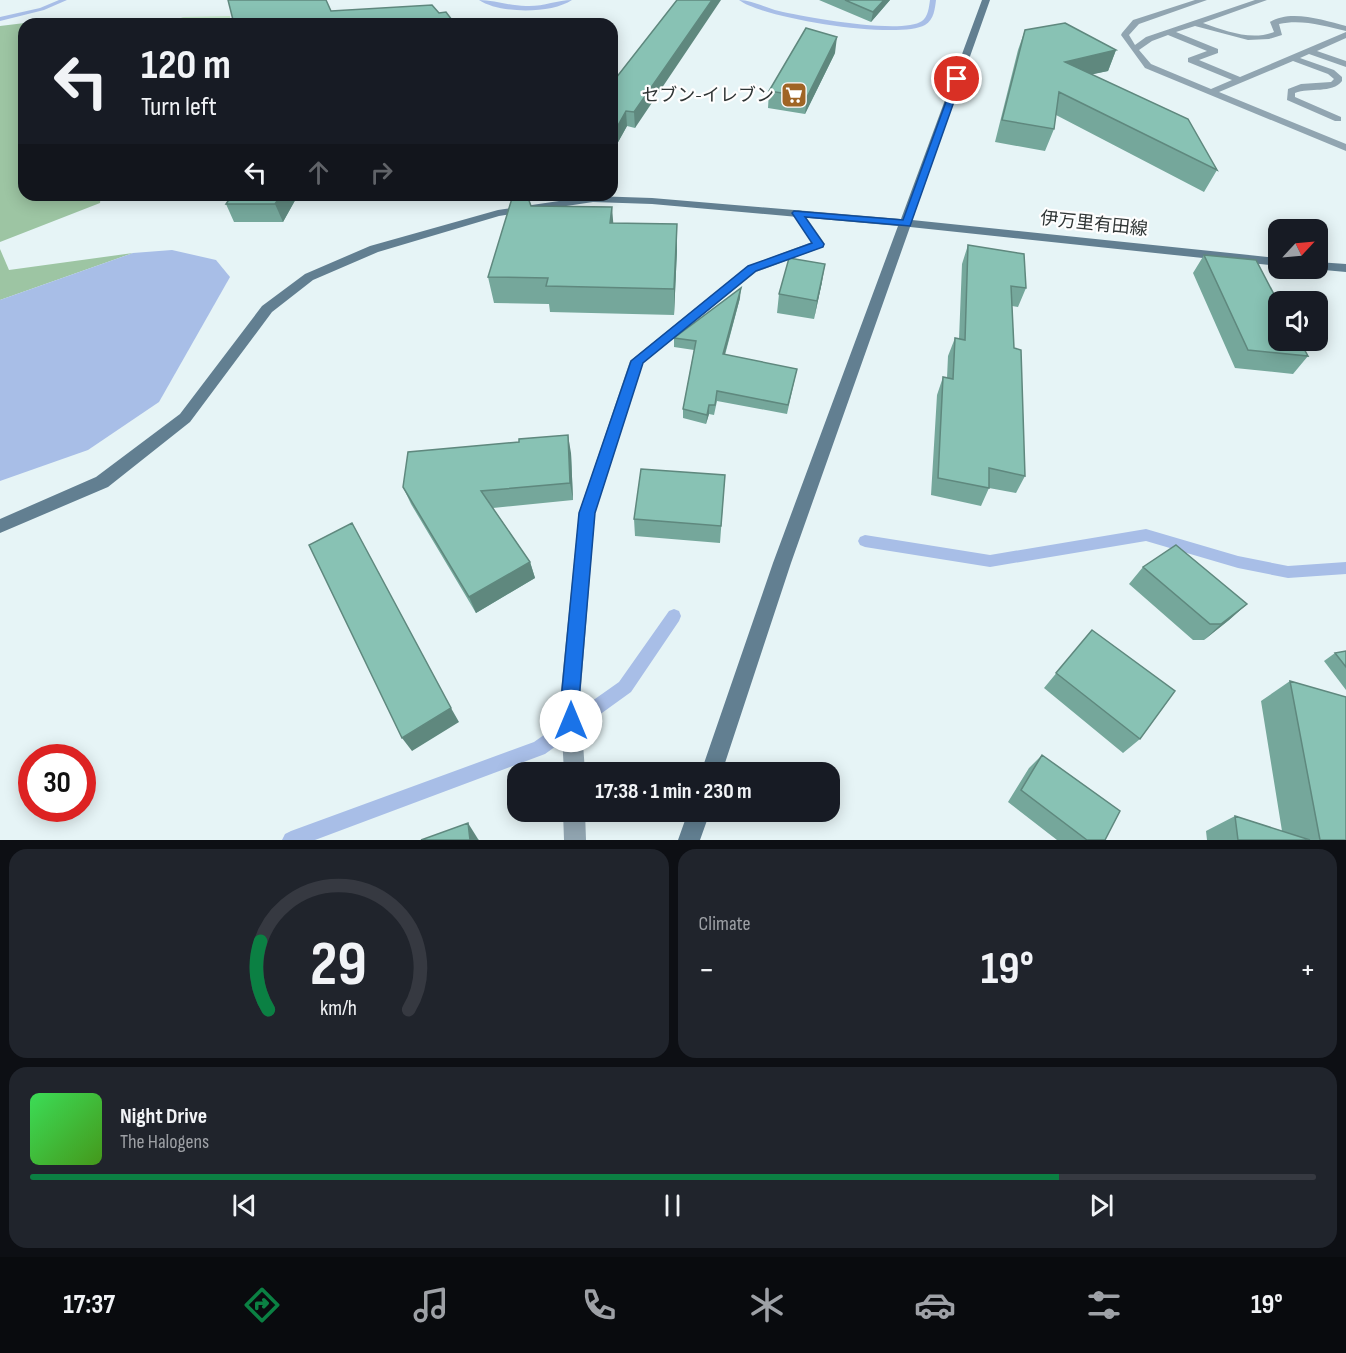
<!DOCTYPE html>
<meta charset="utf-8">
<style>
body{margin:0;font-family:"Sofia Sans Condensed","Noto Sans JP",sans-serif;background:#20242c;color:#f1f3f6;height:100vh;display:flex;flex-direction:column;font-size:22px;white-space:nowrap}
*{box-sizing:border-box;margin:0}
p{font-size:20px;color:#9ea1a6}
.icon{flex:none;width:33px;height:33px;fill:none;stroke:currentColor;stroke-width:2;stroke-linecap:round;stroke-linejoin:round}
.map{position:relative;height:840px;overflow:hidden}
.drawer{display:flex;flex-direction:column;gap:9px;padding:9px;background:#0d0f14;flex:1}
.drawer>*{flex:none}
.top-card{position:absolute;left:18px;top:18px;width:600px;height:183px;border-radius:18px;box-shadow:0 3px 15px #0003;background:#171b24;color:#f1f3f6;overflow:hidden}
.needle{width:39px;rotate:64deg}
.buttons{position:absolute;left:1268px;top:219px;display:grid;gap:12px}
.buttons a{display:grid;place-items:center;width:60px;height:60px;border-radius:12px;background:#171b24;box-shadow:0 3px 15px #0003;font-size:30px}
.speed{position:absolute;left:18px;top:744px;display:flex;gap:12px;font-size:30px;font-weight:700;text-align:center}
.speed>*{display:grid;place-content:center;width:78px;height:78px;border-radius:50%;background:#171b24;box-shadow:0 3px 15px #0003;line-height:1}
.speed .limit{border:9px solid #d22;background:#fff;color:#111}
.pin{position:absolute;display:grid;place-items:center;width:51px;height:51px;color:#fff;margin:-26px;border:3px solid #fff;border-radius:50%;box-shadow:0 2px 6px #0007}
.me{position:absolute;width:66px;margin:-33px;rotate:0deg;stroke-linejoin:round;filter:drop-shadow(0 0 4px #0008)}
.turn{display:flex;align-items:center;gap:21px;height:126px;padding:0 24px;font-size:27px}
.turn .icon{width:78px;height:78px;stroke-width:2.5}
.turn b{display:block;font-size:42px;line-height:51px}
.lanes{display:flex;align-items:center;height:57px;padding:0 24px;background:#0003;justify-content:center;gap:30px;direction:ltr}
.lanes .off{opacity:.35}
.big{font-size:45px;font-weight:700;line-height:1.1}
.drawer .tile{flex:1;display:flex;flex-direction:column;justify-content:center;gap:9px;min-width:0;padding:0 21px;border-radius:18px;background:#20242c}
.drawer .dial{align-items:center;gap:0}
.dial svg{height:156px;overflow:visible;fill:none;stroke:#363941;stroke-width:7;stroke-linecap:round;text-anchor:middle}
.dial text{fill:#f1f3f6;stroke:none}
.song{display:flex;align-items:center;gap:18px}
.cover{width:72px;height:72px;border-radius:9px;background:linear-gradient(135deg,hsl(130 70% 55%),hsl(100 70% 35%))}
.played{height:6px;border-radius:3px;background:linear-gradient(90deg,#0b8043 80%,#363941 80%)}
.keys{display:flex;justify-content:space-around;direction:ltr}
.heat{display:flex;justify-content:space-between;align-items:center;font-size:33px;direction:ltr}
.drawer .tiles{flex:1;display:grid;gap:9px;grid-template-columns:1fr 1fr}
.tile:last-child{grid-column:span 2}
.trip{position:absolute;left:507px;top:762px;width:333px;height:60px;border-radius:18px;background:#171b24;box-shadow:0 3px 15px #0003;font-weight:700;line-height:60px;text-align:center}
.dock{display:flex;height:96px;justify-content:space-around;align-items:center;background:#090b0e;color:#9ea1a6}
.dock .icon{width:42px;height:42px}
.dock .current{color:#0b8043}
.dock b{font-size:27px;color:#f1f3f6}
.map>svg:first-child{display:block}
.green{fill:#c9edce}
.forest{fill:#9dc5a3}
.water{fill:#a8bee7}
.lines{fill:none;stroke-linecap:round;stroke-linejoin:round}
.stream{fill:#a8bee7;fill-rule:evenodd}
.lane{fill:#91a5b1;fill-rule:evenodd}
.street{fill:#91a5b1;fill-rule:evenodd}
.secondary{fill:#627f91;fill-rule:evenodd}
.wall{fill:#75a79b}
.shaded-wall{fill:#5f887e}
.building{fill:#88c2b4;stroke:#5f887e;stroke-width:1.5}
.route{fill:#1a73e8;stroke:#114b97;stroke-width:1.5}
.labels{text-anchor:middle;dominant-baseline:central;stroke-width:4.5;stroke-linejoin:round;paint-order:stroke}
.far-poi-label{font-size:18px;fill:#2f3535;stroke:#fefefe;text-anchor:end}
.far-street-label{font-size:18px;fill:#2f3535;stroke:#fefefe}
</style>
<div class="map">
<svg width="1346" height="840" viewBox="0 0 1346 840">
<rect width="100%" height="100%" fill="#e6f4f6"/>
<!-- green -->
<path class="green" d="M230,16v8l-61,-1 14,-6z"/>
<!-- forest -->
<path class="forest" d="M33,22l13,2h-22v171h77l-1,8 -100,39v-216z
M0,249l9,21 124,-17 -133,47z"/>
<!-- water -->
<path class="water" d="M172,250l44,10 14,17 -71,125 -71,48 -88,31v-181l133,-47z"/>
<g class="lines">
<!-- stream -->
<path class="stream" d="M59,0h8l-23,10 -44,11v-4l40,-9z
M479,0c15,0 31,6 47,6 16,1 31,-6 46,-6 -21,14 -72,14 -93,0z
M739,0c13,0 27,8 40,11 26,6 123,24 143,10 6,-4 7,-14 8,-21h6c-1,8 -2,20 -11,25 -27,15 -161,-6 -186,-25z
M1146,529l92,27 50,10 58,-4v12l-58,4 -50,-10 -92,-27 -156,26 -125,-20 -5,-2 -2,-4 2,-4 5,-2 125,20z
M674,609l5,2 2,5 -2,5 -48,71 -86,62 -230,86h-33l3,-6 6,-3 243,-89 85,-60 50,-71z"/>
<!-- lane -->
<path class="lane" d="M1195,0h12l-68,24 -10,11 6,10 11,-8 109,-37h12l-64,23c23,8 48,18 71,9l-4,-10c20,-13 54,-2 76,4v5c-22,-5 -44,-12 -67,-7l3,11 -13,4 -21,1 -53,-14 -19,6 42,17v4l-19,7 41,17 106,-45v6l-29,13 29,10v6l-37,-13 -9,4 34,12 8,7v4c-10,13 -32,6 -47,12v4l46,20v4h-6l-48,-21 1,-11 13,-5 30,-2 3,-3 -6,-5 -35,-13 -74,31 127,52v7l-201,-83 -24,-33 1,-2 11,-13zM1168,35l39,16 -19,7v4l44,18 -21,9 -60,-25 -12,-14 13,-9z"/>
<!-- street -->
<path class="street" d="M798,210l4,1 23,33 -2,3 -67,25 -113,91 -48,150 -15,187 5,72h-21l-4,-72 19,-187 51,-152 118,-95 64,-24 -20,-29z
M563,812h22l1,28h-22z"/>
<!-- secondary -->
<path class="secondary" d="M982,0h8l-78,220 366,38v8l-368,-39 -119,336 -69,209h-21l72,-209 125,-337 -246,-22 -59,-2 -94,14 -121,36 -65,28 -41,32 -82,110 -82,65 -108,46v-14l96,-42 84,-63 82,-108 43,-32 65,-28 128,-36 95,-14 59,2 249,21z
M1317,262l29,2v8l-33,-3 4,-1z
M688,812h22l-10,28h-22z"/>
</g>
<!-- wall -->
<path class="wall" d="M677,0l-42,128 -8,-2 -15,27v-70z
M819,0h71l-19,22z
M1025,30l91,20 -8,21 -16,3 125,96 -13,22 -148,-77 -2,14 -9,22 -50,-9 23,-92z
M835,53l-30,61 -37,-6 1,-17z
M298,195l-15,27h-49l-8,-18z
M531,206l82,17 64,1v26l-3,65 -124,-3 -1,-8 -55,-1 -6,-26z
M968,245l58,43 -8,19 -6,-1 2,42 11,128 -9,17 -27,-5 -8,18 -50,-11 6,-100 6,-18 4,1 1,-22 7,-18 4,1 3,-75z
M1204,255l104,101 -15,18 -58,-6 -42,-95z
M822,282l-8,37 -37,-6 2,-19z
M740,298l-15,57 72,14 -10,45 -70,-13 -3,14 -5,-1 -3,10 -23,-6v-9l11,-59 -20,-3v-9z
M571,453l2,47 -80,8 37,54 5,16 -59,35 -65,-109 -8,-17z
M725,475l-5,68 -85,-7 -1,-17z
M1143,567l104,37 -18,16 -25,20h-11l-64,-56z
M1092,630l48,109 -17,14 -79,-65z
M1346,651v39l-22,-29 11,-8z
M1290,681l56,159h-139l-1,-9 29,-15 47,15 -21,-130z
M1042,755l63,85h-48l-49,-38 21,-34z"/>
<!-- shaded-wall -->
<path class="shaded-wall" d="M712,0h9l-86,128 -1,-16z
M884,0h6l-19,22 2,-10z
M837,37l-2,16 -30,61 2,-17z
M1116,50l-8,21 -51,11 8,-20z
M626,111l1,15 -15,27v-17z
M281,195h17l-15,27 -8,-18z
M612,207l2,25 -4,-9z
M677,224v26l-3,65v-26z
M825,264l-3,18 -8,37 3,-18z
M741,288l-1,10 -18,66 1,-10z
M709,405v9l-3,10 1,-9z
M568,435l3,18 2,47 -3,-17z
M530,562l5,16 -59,35 -7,-16z
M1247,604l-18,16 -25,20 17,-16z
M451,708l8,14 -47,29 -10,-13z
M468,823l10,16 1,1h-9z"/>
<!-- building -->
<path class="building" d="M228,0h98l5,11 101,-6 7,8 7,-1 9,12h-160l1,-1 -18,1h-44z
M677,0h35l-78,112 -8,-1 -14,25v-53z
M845,0h39l-11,12z
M1065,23l51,27 -51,12 123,57 29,51 -158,-78 -5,37 -52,-9 23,-90z
M806,28l31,9 -30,60 -38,-6z
M232,195h49l-6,9h-49z
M513,195h14l4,11 81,1 -2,16 67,1 -3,65 -128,-3 2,-8 -60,-1z
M968,245l56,9 2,34 -15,-2 3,62 7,2 4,126 -36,-8v20l-51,-10 5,-101 10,2 2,-41 10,2z
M1204,255l52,5 22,42v38h21l9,16 -60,-6z
M789,258l36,6 -8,37 -38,-7z
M741,288l-18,66 74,15 -9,36 -71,-14 -2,14h-6l-2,10 -24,-6 13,-68 -22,-3z
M568,435l2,48 -89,8 49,71 -61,35 -66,-110 5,-35 111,-10v-3z
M641,469l84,6 -4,51 -87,-7z
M352,523l99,185 -49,30 -93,-193z
M1176,545l71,59 -26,20h-11l-67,-57z
M1092,630l83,61 -35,48 -84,-66z
M1346,651v16l-11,-14z
M1290,681l56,16v143h-26z
M1042,755l78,56 -15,29h-18l-66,-50z
M1235,816l75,24h-72z
M468,823l2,17h-49z"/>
<!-- route -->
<path class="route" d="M955,77l7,2 -52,147 -105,-9 19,27 -1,3 -67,24 -113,92 -48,150 -16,187 2,21 -3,6 -7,3 -6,-3 -3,-6 -1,-21 18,-187 52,-152 117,-95 64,-23 -20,-30 2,-2 109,9z"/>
<!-- icons -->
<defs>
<g id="supermarket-square" transform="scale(1.35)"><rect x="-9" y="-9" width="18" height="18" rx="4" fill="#a06525" stroke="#fefefe"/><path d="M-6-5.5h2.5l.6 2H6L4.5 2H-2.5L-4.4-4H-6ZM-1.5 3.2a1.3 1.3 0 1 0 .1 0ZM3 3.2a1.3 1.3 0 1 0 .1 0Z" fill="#fff"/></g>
</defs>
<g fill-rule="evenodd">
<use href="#supermarket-square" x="794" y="95"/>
</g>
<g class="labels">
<!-- far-poi labels -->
<g class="far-poi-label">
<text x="774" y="95">セブン-イレブン</text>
</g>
<!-- far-street labels -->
<g class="far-street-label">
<text transform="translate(1094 224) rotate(6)">伊万里有田線</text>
</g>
</g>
</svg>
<div class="buttons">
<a><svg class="needle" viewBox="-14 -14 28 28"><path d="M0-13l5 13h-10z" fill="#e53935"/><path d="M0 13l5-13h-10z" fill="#9ea1a6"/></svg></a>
<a><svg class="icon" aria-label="sound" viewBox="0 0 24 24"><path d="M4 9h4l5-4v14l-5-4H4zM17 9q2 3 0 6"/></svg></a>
</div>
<div class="speed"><div class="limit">30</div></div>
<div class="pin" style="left:957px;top:79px;background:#d93025"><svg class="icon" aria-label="arrive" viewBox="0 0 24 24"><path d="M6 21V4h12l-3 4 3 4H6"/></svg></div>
<svg class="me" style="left:571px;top:721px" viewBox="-20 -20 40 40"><circle r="19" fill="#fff"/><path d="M0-13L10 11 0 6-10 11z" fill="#1a73e8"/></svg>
<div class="trip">17:38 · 1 min · 230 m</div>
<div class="top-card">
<div class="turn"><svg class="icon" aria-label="left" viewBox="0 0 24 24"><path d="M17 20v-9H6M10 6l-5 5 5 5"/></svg><div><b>120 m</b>Turn left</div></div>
<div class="lanes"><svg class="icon" aria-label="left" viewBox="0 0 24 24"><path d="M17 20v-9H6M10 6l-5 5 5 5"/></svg><svg class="icon off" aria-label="ahead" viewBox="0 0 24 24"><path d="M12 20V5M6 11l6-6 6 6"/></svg><svg class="icon off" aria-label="right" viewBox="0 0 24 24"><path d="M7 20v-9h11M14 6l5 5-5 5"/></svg></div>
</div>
</div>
<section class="drawer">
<div class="tiles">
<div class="tile dial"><svg viewBox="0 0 100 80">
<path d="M14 69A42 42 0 1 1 86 69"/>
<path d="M14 69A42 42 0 0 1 10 34" stroke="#0b8043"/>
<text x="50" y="56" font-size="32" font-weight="700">29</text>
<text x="50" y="72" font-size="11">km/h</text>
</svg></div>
<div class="tile"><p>Climate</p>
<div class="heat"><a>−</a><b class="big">19°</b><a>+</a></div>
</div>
<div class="tile">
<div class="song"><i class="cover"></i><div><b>Night Drive</b><p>The Halogens</p></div></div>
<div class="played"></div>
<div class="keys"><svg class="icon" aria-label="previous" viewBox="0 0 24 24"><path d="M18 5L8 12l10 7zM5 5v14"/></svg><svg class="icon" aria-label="pause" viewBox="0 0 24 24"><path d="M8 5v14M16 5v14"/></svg><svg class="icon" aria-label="next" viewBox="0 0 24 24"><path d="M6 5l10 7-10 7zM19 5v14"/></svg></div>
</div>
</div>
</section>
<nav class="dock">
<b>17:37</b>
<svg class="icon current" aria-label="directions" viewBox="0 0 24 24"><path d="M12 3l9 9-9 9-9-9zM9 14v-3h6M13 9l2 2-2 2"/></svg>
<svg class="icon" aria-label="music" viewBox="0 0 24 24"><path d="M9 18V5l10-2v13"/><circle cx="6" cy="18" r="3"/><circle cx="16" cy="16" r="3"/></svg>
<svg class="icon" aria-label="phone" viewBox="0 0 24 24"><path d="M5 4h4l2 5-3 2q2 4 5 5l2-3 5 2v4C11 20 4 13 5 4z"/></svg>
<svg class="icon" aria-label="climate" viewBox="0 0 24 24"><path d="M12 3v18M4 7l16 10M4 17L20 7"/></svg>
<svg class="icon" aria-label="car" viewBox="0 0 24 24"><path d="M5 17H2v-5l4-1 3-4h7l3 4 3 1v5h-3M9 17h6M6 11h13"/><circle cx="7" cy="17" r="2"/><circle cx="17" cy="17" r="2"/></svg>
<svg class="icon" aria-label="filters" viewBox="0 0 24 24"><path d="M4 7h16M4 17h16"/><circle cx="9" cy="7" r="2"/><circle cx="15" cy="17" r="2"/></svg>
<b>19°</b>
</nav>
